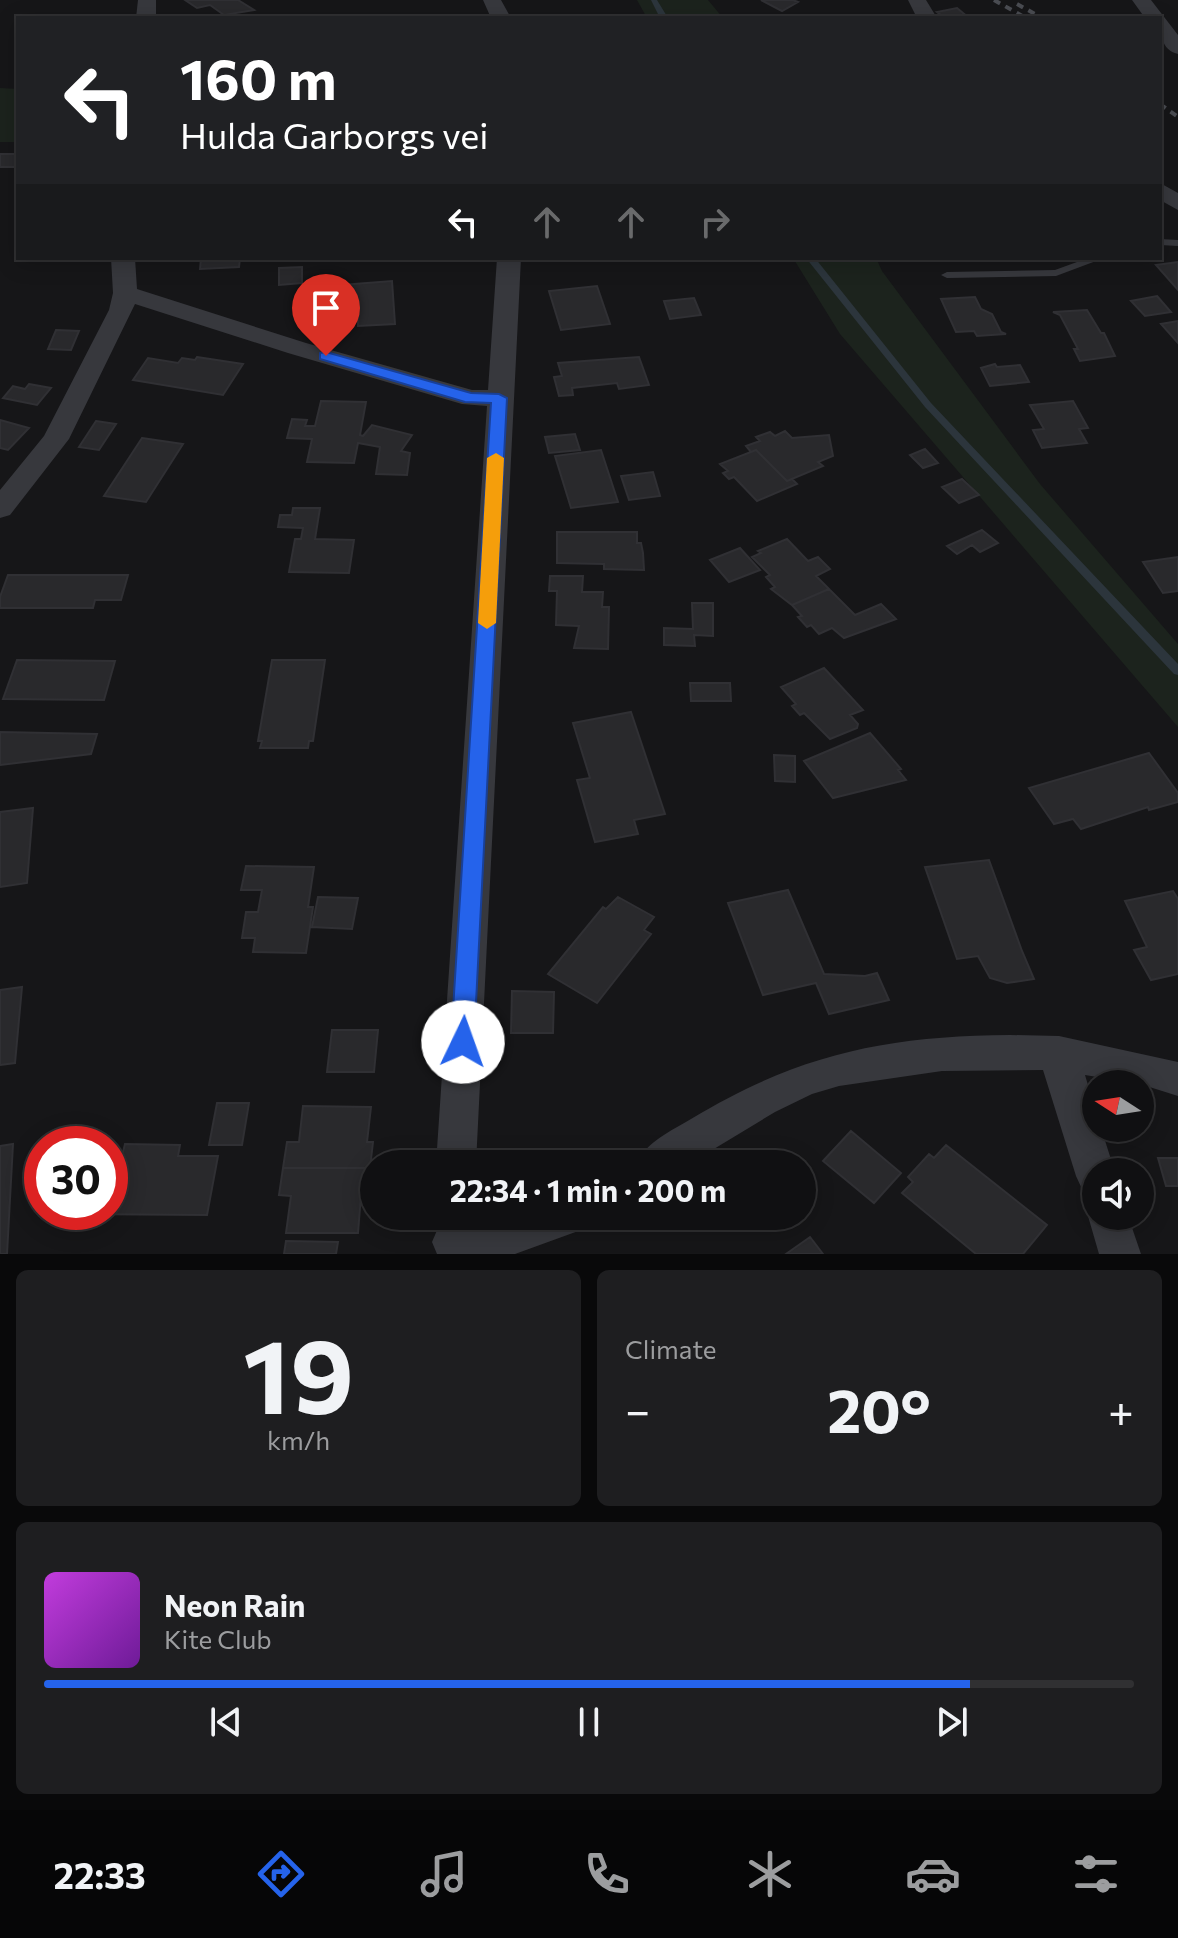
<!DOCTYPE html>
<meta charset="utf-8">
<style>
body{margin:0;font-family:Commissioner,sans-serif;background:#1e1e20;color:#f1f3f6;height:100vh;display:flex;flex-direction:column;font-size:30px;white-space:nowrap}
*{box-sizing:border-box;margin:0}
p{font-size:26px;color:#9c9d9f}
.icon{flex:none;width:44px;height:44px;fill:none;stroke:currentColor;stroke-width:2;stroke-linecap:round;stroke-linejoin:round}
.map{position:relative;height:1254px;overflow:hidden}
.details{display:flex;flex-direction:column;gap:16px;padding:16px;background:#09090a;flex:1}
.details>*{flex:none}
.top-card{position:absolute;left:16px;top:16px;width:1146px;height:244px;border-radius:0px;box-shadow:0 4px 20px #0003,0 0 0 2px #303032;background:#202124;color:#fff;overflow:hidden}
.needle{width:52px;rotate:282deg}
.buttons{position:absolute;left:1082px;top:1070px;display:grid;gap:16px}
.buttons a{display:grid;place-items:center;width:72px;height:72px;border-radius:50%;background:#101012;box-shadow:0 4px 20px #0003,0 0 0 2px #303032;font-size:40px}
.speed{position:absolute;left:24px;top:1126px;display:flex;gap:16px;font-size:40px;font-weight:700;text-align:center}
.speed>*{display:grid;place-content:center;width:104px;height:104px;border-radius:50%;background:#101012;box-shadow:0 4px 20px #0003,0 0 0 2px #303032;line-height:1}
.speed .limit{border:12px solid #d22;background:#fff;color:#111}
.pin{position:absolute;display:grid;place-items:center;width:68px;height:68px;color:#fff;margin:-82px -34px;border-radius:50% 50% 50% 0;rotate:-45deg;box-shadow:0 0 8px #0007}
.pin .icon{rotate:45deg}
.me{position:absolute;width:88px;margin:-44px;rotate:3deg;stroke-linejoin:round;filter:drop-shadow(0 0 6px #0008)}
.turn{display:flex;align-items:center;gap:28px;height:168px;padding:0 32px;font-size:36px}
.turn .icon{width:104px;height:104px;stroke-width:2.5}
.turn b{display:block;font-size:56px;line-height:68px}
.lanes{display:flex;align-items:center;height:76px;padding:0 32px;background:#0003;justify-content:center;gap:40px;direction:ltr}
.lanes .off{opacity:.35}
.big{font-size:60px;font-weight:700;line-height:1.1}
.details .widget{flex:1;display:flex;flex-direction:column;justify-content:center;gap:12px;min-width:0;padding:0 28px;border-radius:12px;background:#1e1e20}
.details .dial{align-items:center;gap:0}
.dial b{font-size:104px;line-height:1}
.song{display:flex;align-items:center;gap:24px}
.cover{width:96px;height:96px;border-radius:12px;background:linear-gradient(135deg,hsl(290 70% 55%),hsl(280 70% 35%))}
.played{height:8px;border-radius:4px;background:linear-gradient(90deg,#2563eb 85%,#303032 85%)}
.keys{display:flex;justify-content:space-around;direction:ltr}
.heat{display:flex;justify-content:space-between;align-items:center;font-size:44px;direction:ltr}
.details .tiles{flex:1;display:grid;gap:16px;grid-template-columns:1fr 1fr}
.widget:last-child{grid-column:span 2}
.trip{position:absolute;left:360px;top:1150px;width:456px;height:80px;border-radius:40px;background:#101012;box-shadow:0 4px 20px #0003,0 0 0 2px #303032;font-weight:700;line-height:80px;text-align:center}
.tabs{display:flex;height:128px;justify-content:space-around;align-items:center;background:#060607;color:#9c9d9f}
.tabs .icon{width:56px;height:56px}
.tabs .current{color:#2563eb}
.tabs b{font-size:36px;color:#f1f3f6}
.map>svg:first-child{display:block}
.green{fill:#1c231d}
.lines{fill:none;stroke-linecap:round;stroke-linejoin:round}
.stream{fill:#2c353c;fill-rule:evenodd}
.building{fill:#29292c;stroke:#303034;stroke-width:2}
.lane{fill:#37383d;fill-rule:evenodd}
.street{fill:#37383d;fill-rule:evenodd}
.rail{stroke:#4a4c52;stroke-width:4;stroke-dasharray:7 6;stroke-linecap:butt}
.route{fill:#2563eb;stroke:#184099;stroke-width:2}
.slow{fill:#f59e0b}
</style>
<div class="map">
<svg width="1178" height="1254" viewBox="0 0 1178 1254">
<rect width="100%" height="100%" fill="#161618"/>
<!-- green -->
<path class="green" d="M637,0h71l15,18h-76z
M0,88l18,1v53h-18z
M793,258h83l6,13 158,213 138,160v83l-338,-393z"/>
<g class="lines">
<!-- stream -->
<path class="stream" d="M651,0h6l11,18h-8z
M806,258h9l116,145 247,261v11l-4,-1 -249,-267z"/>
</g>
<!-- building -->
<path class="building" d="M185,0h53l16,10 -30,5 -14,-10 -13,3z
M761,0h32l5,2 -16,9z
M957,8l11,9 -23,1 -8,-6z
M0,154h18l-1,13h-17z
M201,258h39l-1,9 -39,2z
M1178,262v28l-22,-25z
M302,267v16l-23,2v-17z
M392,281l3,43 -37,2v-7h-4l-1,-18 -11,1v-17z
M334,285l2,15 -27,2 -1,-14z
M597,286l13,38 -49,6 -12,-39z
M1157,296l14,16 -26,4 -14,-15z
M975,297l6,12 11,5 9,18 5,2 -29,2 -3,-5 -18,1 -15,-33z
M694,298l7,17 -31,4 -6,-18z
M1087,310l14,23h3l11,23 -35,5 -6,-12h4l-18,-34 -7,-3z
M1178,321v22l-17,-19z
M56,330l23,1 -8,19 -23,-1z
M197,357l46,7 -20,31 -90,-15 15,-22 30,5 4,-5 13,2z
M639,357l10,28 -30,4 -2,-6 -45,5 1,7 -14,1 -5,-19 8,-1 -4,-13z
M995,364l2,3 23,-2 9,17 -39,4 -9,-18z
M29,384l22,4 -14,17 -34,-7 10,-12 12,3z
M321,401l45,1 -6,33 3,1 9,-11 40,10 -11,16 9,2 -3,22 -31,-1 4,-27 -22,-4 -4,20 -47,-1 5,-23 -25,-1 5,-19 15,1 -2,6h10z
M1073,401l15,27 -9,1 8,14 -45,5 -9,-18 11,-1 -14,-24z
M0,420l29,8 -21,22 -8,-2z
M96,421l20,3 -17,26 -20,-3z
M785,431l7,7 37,-3 4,21 -15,6 5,4 -36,15 -31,-31 -5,2 -5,-6 14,-5 -4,-4 14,-5 5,4z
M575,434l5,16 -31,3 -4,-16z
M142,438l41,6 -37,58 -42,-6z
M925,449l13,14 -15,5 -13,-13z
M601,450l17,52 -47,6 -16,-52z
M756,450l31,31 5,-2 5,5 -40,17 -23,-24 -5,2 -6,-6 5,-2 -8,-7z
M653,472l7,24 -31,4 -8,-24z
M962,479l17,16 -20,8 -17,-16z
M293,508h27l-5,31 39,1 -5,33 -60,-1 6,-33h6l2,-11 -25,-1 2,-12h12z
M982,530l16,13 -18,9 -8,-7 -15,9 -10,-8z
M557,532h80v11h4l2,10 1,17 -40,-1v-5l-47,-1z
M787,539l21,22 10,-4 12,12 -14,7 13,13 -37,16 -21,-16 4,-2 -9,-10 4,-2 -18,-18 9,-4 -3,-2z
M740,548l20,22 -31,12 -19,-22z
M1178,557v34l-15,2 -20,-31z
M8,575h120l-7,25h-26l-2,8h-93v-11z
M550,576h33l-1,16h21l-1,15h7l-1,42 -34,-1 5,-22 -23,-1 1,-34h-8z
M829,589l26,26 26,-11 15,15 -52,19 -12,-10 -13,6 -8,-9 -4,2 -9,-10 4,-1 -10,-11z
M692,603h21v33l-19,-1 1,11 -31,-1v-17l29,1z
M17,660l98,1 -11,39 -101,-1z
M272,660h53l-12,81h-4l-1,7h-48l2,-7h-4z
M824,668l39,42 -13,5 8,9 -1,4 -27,11 -26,-26 -4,2 -8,-9 4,-2 -15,-17z
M690,683h40l1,18h-40z
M631,712l34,102 -31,6 4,14 -43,8 -18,-62 13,-2 -17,-55z
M0,732l97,2 -6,20 -91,11z
M870,733l31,36 -3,1 8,10 -73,18 -29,-37z
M1149,753l29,40v9l-29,8 -1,-3 -67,22 -8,-10 -19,5 -25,-36z
M774,755l21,1v26l-20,-1z
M33,808l-6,75 -27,4v-75z
M989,860l33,91 12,28 -27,4 -17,-5 -12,-22 -21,3 -32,-92z
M246,866l68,1 -6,40h5l-7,46 -53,-1 2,-14h-13l4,-26h12l4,-22h-21z
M788,890l36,84 41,2 12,-3 12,27 -60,14 -13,-31 -53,12 -35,-92z
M1173,891l5,8v75l-27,6 -17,-30 13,-3 -22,-46z
M318,897l40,1 -6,31 -40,-2z
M618,897l36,20 -10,13 7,4 -54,69 -49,-29 55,-67 3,2z
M22,987l-7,76 -15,2v-75z
M512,991l42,1 -1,41h-42z
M332,1030h46l-4,42h-47z
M217,1103h32l-7,42h-33z
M303,1106l68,1 -4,35h6l-3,26h-87l4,-26h12z
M851,1131l50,42 -27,30 -51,-42z
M13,1144l-6,110h-7v-108z
M125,1144l55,1 -2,11h40l-11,59 -134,-1 37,-2v-57l12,1z
M946,1145l101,80 -24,29h-47l-74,-61 11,-11 -5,-5 21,-23 5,4z
M1158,1158h20v28h-12z
M283,1168h87l-3,27h-6l-3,38h-72l5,-37 -12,-1z
M810,1237l13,17h-37z
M286,1241l52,1 -2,12h-52z"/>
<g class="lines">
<!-- lane -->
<path class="lane" d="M1160,239l18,1v6l-18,-1z
M1088,258h16l-48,18 -109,2 -6,-3 6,-3 108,-2z"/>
<!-- street -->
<path class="street" d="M138,0h18v18h-20z
M483,0h18l10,18h-20z
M908,0h18l11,18h-20z
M1132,0h19l27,35v19c-17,-4 -18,-21 -18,-36h-15z
M1160,183l18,10v17l-18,-10z
M111,258h24l2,31 169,54 166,47h16l9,-132h24l-45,906h-40l51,-758 -25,-2 -174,-51 -153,-49 -66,135 -59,76 -10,3v-28l44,-54 65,-126 4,-17z
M1010,1035l49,1 119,26v34l-38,-12 -55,-9 11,37v16h5l14,44h-19v23l-14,-6 -6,-13 -33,-106 -101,1 -103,15 -27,8 -37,18 -86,52h-53c10,-22 35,-33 55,-45 107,-65 196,-83 319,-84z
M1096,1201v15h32l13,38h-42l-11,-38z
M511,1216h76l-6,14 -66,24h-78l-5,-12 6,-14c24,-10 49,-4 73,-12z"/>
<!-- rail -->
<path class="rail" d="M994,0l32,18
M1017,4l25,14
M1160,104l18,13"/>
</g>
<!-- route -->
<path class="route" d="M326,352l145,41 28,1 8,4 -33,644 -3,7 -8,3 -8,-3 -4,-7 40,-639 -26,-1 -145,-43v-6z"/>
<!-- slow -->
<path class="slow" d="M496,453l8,5 -8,165 -9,6 -9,-6 9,-165z"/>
</svg>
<div class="buttons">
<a><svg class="needle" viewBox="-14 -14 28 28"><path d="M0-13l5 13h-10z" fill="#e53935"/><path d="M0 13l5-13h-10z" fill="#9c9d9f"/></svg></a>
<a><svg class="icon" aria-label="sound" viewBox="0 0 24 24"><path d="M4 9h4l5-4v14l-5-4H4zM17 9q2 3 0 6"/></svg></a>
</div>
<div class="speed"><div class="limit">30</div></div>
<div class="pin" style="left:326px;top:356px;background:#d93025"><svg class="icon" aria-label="arrive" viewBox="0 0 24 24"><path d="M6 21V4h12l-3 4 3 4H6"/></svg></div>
<svg class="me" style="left:463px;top:1042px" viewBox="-20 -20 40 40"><circle r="19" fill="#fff"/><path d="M0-13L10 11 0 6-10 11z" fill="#2563eb"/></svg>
<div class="trip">22:34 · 1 min · 200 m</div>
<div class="top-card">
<div class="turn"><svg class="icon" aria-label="left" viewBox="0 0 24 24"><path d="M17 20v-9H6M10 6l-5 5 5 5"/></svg><div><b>160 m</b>Hulda Garborgs vei</div></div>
<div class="lanes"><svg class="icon" aria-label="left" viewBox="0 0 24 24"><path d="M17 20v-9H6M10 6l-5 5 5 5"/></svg><svg class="icon off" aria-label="ahead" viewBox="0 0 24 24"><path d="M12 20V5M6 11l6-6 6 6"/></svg><svg class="icon off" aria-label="ahead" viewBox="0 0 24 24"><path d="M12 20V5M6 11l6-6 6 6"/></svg><svg class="icon off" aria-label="right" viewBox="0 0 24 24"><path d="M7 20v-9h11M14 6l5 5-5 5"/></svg></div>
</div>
</div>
<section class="details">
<div class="tiles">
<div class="widget dial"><b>19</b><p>km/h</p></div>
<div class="widget"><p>Climate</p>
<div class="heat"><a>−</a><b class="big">20°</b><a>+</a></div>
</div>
<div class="widget">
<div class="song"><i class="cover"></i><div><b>Neon Rain</b><p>Kite Club</p></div></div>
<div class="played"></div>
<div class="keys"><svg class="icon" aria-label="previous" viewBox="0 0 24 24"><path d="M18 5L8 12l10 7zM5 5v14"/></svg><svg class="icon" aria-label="pause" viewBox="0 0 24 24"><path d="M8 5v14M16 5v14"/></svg><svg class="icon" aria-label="next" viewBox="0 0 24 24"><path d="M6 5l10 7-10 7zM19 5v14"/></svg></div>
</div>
</div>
</section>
<nav class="tabs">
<b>22:33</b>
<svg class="icon current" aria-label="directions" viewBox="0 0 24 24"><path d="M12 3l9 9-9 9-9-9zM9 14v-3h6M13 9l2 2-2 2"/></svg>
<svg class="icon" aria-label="music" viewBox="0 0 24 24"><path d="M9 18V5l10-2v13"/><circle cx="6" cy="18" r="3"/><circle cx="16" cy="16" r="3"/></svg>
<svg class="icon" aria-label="phone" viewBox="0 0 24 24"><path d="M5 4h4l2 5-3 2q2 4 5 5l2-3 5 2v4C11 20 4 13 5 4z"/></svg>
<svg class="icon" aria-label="climate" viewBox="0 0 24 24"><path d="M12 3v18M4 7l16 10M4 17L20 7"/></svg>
<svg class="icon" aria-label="car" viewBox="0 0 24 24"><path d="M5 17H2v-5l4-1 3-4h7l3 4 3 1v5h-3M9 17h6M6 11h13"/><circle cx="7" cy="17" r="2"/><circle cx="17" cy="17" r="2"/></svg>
<svg class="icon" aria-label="filters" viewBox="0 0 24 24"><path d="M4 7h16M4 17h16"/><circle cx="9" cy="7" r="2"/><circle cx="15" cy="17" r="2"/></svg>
</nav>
